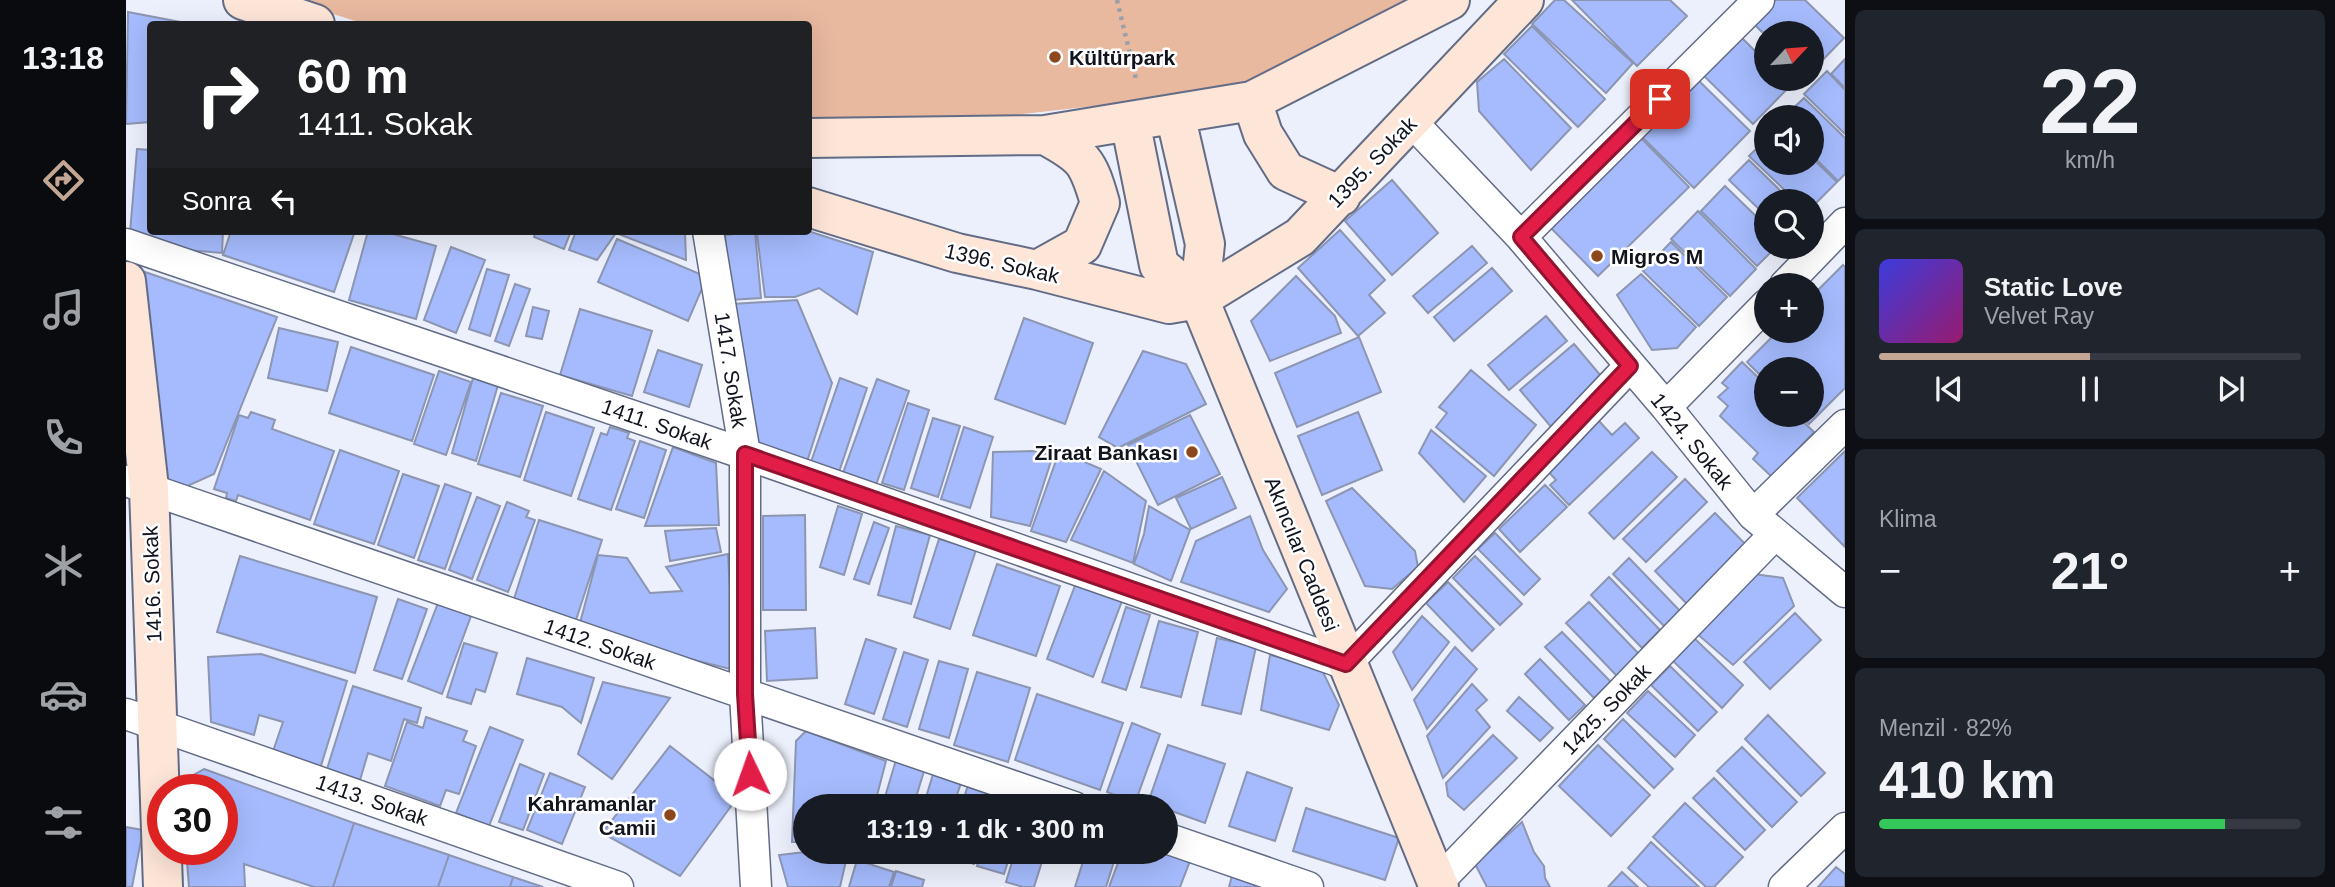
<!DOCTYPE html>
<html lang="tr">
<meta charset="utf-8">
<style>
body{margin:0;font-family:Arial,sans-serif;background:#20242c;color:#f1f3f6;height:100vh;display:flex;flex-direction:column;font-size:26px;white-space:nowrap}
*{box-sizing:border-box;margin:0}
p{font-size:23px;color:#9ea1a6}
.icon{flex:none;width:38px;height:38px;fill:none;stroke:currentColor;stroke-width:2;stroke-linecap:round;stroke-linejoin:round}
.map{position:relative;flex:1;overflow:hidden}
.panel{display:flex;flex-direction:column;gap:10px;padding:10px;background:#0d0f14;width:490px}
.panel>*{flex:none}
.hud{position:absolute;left:21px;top:21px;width:665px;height:214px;border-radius:7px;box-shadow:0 7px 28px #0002;background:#202124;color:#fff;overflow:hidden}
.needle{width:46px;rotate:64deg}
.buttons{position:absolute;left:1628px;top:21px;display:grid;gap:14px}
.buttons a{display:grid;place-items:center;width:70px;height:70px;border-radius:50%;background:#171b24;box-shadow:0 7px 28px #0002;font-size:35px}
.speed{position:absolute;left:21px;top:774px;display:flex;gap:14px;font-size:35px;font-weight:700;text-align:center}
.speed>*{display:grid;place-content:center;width:91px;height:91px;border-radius:50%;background:#171b24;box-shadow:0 7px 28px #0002;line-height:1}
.speed .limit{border:10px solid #d22;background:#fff;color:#111}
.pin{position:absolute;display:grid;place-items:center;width:60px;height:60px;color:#fff;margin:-30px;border-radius:14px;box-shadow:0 4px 10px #0006}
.me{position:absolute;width:77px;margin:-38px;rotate:357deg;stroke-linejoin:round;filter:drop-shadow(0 0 5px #0008)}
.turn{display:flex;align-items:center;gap:24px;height:147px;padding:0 35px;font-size:32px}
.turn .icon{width:91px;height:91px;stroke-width:2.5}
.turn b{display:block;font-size:49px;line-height:60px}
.then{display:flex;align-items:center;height:66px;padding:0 35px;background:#0003;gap:14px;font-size:26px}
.big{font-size:52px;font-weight:700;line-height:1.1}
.panel .widget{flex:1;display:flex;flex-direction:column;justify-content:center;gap:10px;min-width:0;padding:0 24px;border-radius:10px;background:#20242c}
.panel .dial{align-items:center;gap:0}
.dial b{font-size:91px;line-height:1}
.song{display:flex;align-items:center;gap:21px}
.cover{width:84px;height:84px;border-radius:10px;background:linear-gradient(135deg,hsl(240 70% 55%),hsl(320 70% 35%))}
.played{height:7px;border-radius:4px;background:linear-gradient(90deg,#c4a694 50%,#363941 50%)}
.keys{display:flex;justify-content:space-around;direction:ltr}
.heat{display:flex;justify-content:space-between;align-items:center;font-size:38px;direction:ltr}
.charge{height:10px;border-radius:5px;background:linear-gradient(90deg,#34c759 82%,#363941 0)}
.trip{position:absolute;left:667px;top:794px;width:385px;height:70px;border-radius:35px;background:#171b24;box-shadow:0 7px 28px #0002;font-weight:700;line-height:70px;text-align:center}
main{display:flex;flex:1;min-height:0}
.tabs{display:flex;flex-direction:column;width:126px;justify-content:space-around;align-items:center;background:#090b0e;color:#9ea1a6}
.tabs .icon{width:49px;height:49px}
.tabs .current{color:#c4a694}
.tabs b{font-size:32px;color:#f1f3f6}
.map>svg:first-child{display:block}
.green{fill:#e8b89f}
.building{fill:#a5bbfd;stroke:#8c95b1;stroke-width:2}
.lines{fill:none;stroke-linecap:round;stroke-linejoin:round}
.street-casing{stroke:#636c86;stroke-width:33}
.secondary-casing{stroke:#636c86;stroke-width:42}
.path{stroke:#9b9faa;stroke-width:4.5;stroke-dasharray:3.5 5;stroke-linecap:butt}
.street{stroke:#fff;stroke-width:30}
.secondary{stroke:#fde5d8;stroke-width:38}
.route-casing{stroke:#92132f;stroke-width:18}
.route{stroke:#e11d48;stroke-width:12}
.poi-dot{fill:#8c471d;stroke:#fff;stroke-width:2.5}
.labels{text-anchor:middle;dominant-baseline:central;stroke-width:5;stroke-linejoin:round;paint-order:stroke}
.poi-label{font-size:21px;font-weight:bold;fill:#11141e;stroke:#fff;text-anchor:start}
.street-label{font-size:21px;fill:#11141e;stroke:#fff}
</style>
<main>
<nav class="tabs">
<b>13:18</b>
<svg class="icon current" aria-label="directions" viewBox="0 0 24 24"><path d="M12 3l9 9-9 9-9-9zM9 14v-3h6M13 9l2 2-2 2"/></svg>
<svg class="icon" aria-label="music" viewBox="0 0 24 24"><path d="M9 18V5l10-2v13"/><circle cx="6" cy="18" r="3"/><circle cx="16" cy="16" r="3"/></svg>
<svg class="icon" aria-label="phone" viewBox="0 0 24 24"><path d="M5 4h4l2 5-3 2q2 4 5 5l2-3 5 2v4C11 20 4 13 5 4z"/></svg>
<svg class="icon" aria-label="climate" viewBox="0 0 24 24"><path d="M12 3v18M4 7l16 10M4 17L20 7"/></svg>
<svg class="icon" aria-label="car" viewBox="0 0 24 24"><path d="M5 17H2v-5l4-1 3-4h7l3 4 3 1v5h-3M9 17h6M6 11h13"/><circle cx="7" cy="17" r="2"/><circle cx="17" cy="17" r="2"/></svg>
<svg class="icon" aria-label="filters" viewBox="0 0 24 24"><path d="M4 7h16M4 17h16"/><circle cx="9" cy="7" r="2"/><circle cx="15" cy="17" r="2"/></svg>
</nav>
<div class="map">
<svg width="1719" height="887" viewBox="0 0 1719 887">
<rect width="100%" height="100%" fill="#ecf0fc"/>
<!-- green -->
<path class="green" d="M162,0h1131l-183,90 -391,44 -36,-8 -1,-102h-443z"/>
<!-- building -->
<path class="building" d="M1429,0h9l69,63 -27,30 -74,-69z
M1446,0h98l17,16 -50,50z
M1644,0h35l39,38 -33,34v-39h-45v3l-16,-16z
M2,12l63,12h-41v98l-24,2z
M1406,26l73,73 -27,28 -74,-73z
M1609,31l31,31v17h17l7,7 -37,38 -55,-54z
M1378,59l67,69 -40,42 -52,-59 -2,-29z
M1719,59v29l-14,-14z
M1701,71l18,19v44l-41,-40z
M1567,75l57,56 -56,57 -57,-56z
M1678,98l41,40v36l-7,7 -27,-27v-37h-27z
M1514,137l49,50 -91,89 -49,-50z
M1640,139v24h45v-6l26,25 -26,26v-7h-15l-47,-45z
M11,149l13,1v81h73l-1,22 -93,-8z
M1623,160l42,41h-25v15l-37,-36z
M1266,180l46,53 -46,42 -47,-54z
M1599,186l41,40v21h10l-19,19 -56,-55z
M1572,211l58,58 -26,27 -59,-57z
M1214,230l45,50 -16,15 16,18 -27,23 -60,-68z
M105,231h124l-21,61 -111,-37z
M242,231h14l54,15 -20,73 -67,-19z
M410,231h35l-7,18 -30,-12z
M450,231h109l1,29 -70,-27 -19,27 -28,-10z
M635,231h47l65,21 -16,62 -38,-26 -24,9h-30l-8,-63z
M629,232l6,66 -31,2 -5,-65z
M491,239l90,38 -19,44 -90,-39z
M1545,242l56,55 -28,29 -56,-55z
M1346,246l15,17 -59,50 -15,-17z
M325,247l34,13 -29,73 -32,-13z
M1717,265l2,2v121l-36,36 -9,-9h11v-46h-45v12l-19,-19 31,-31h33v-34z
M1366,268l20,23 -58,50 -20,-24z
M361,269l22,6 -19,61 -21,-7z
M19,272l132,45 -63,157 -31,14 -23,-5 -12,-126z
M1515,274l55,53 -19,21 -25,2 -35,-55z
M1170,276l39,40 6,17 -71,28 -19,-40z
M389,284l15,5 -21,57 -14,-5z
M671,300l35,83 -26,82 -55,-17 -19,-144z
M407,307l16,4 -7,28 -16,-3z
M454,309l72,22 -20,65 -72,-21z
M1420,316l21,25 -58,49 -21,-25z
M898,318l69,25 -28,81 -70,-25z
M153,328l59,14 -11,49 -59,-13z
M1233,337l22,55 -84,35 -22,-54z
M1448,344l32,38 -54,46 -32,-38z
M225,347l83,28 -22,66 -83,-28z
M532,350l44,15 -13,42 -45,-15z
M1017,351l43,13 20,40 -88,44 -19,-11z
M1616,362l24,23v30h30l18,17 -42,45 -19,-18 5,-6 -38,-37 8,-10 -10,-9 10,-9 -6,-5z
M1345,370l65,55 -42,51 -58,-49 11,-14 -8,-6z
M313,371l32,11 -25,73 -32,-11z
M347,378l25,7 -22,76 -24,-8z
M714,378l27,10 -28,84 -28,-10z
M751,379l32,12 -33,94 -33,-12z
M375,393l42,13 -23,71 -42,-13z
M782,403l21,7 -25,80 -22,-7z
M125,412l24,8 -3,9 62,22 -24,69 -72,-25 -2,6 -10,-3 1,-5 -13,-4 25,-74 9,3z
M420,412l48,16 -23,68 -47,-16z
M1232,412l24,58 -60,25 -24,-59z
M1064,415l30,59 -62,31 -30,-60z
M807,418l27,8 -22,71 -27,-9z
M1472,420l14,15 13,-12 14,15 -70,67 -19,-20 6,-5 -10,-11z
M484,427l19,6 -2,5 8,3 -24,69 -33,-11 23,-66 6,2z
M838,427l29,10 -23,71 -29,-9z
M1305,430l55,46 -22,26 -45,-49z
M514,441l26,9 -22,68 -28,-9z
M547,447l43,16 3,62 -74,1z
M214,450l59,21 -25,73 -60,-20z
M908,451l19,4 -23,71 -39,-9 2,-65z
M1719,451v96l-48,-49z
M1526,452l25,25 -63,62 -25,-26z
M932,455l22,5 21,9 -35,73 -35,-11z
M978,471l42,30 -13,62 -62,-23z
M277,474l36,12 -25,72 -36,-13z
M1096,477l14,31 -45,21 -15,-31z
M1559,479l22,23 -61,60 -23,-23z
M319,484l26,9 -26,76 -27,-9z
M1419,485l22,22 -47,45 -21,-23z
M1226,488l63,63 3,16 -26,22 -27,-3 -39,-85z
M351,497l23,9 -28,73 -23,-9z
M381,502l22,9 -3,6 9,3 -27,72 -31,-12z
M712,506l24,8 -18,61 -24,-8z
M1023,506l41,24 -19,51 -37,-17 10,-30z
M1589,513l34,35 -59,59 -35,-36z
M679,515l1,95h-43v-94z
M1124,516l13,34 24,39 -18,23 -88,-30 15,-41z
M413,520l63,20 -27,83 -62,-21z
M748,522l15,6 -20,56 -15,-5z
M770,526l34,9 -19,69 -33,-9z
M590,528l5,24 -51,9 -5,-30z
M1369,533l45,46 -16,16 -46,-46z
M813,539l37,11 -26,79 -36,-12z
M602,554l6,116 -92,-23 -62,-24 18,-68 29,3 23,35 32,-2 -16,-24z
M114,556l137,41 -22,76 -138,-41z
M1349,556l47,48 -22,21 -47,-47z
M1503,558l53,55 -16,15 -53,-54z
M871,564l63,22 -24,70 -63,-21z
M1620,573l37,5 11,28 -61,59 -38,-33z
M1483,577l51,53 -18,18 -51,-53z
M1322,582l46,47 -22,22 -46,-48z
M950,583l46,18 -29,76 -46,-18z
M272,599l29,10 -25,70 -28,-9z
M1463,602l50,52 -22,22 -51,-53z
M312,603l33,13 -29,78 -34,-13z
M1000,607l24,8 -24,75 -24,-8z
M1669,613l26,27 -51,49 -26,-27z
M1296,616l27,26 -37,48 -19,-38z
M1033,621l39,11 -17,65 -40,-10z
M689,628l2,50 -50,3 -2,-50z
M1436,632l49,50 -17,16 -49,-51z
M1567,637l50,48 -21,23 -50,-48z
M1091,638l39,9 -15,67 -39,-9z
M740,639l30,10 -22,65 -29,-10z
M338,643l33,10 -12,39 -9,-3 -5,15 -24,-7z
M1329,647l22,22 -50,60 -13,-29z
M778,652l24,8 -21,67 -24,-8z
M135,654l86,27 -27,88 -48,-15 11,-32 -24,-7 -5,20 -43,-13 -3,-65z
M1144,655l51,13 18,37 -10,25 -68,-20z
M401,658l67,20 -13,45 -19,-16 -45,-13z
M1414,659l45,46 -16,15 -44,-46z
M813,661l29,8 -19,69 -30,-9z
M1544,666l47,46 -19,19 -47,-46z
M851,672l53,16 -22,74 -54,-17z
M477,682l67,16 -58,81 -34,-25z
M1346,684l15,16 -11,10 14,17 -47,51 -16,-42z
M227,686l68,22 -4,15 -13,-4 -13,42 -23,-8 -8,27 -33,-11z
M1522,691l47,44 -20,22 -48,-44z
M911,694l86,29 -23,67 -85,-30z
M1393,697l34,31 -13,13 -33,-30z
M1642,715l57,58 -24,23 -56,-57z
M300,717l41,14 -4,10 13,5 -17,48 -13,-4 -6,16 -55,-20 22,-64 16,6z
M1497,719l50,50 -19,19 -50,-49z
M1006,723l28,11 -25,69 -28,-11z
M364,727l33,13 -34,86 -33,-13z
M680,731l80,30 -12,46h-69v35h-13l4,-101z
M1367,735l24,23 -53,52 -16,-14 -2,-13z
M1042,745l57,19 -20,59 -39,-14v-2l-18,-4z
M1472,745l52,50 -39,41 -52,-50z
M544,746l67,52 -57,78 -78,-43z
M1616,747l55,55 -25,25 -55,-56z
M770,760l29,8 -12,39h-31z
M394,764l24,10 -21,56 -24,-8z
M78,769l150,54 -21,64h-19l-70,-23 1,23h-56l-3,-38h36v-60h-40l-1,-7z
M808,771l28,9 -9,27h-30z
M1121,772l45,16 -17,53 -46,-15z
M424,773l35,14 -23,57 -35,-14z
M1588,778l51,52 -20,20 -52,-52z
M843,782l27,9 -4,16h-31z
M873,793l28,9 -2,5h-30z
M1559,803l58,54 -29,30h-8l-53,-50z
M1180,808l93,30 -14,42 -92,-29z
M1396,822l12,30 10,14 1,12 5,9h-63l-12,-23z
M228,823l95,32 -11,32h-105z
M0,827l17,3 -11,57h-6z
M1525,842l48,45h-50l-21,-19z
M679,852h43l-8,35h-52l-9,-32z
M821,852h30l-3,12 -28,-9z
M855,852h30l-7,22 -27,-8z
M889,852h30l-11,35h-11l-17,-5z
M960,852h31l-11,35h-31z
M996,852h44l24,9 -10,26h-71z
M323,855l64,22 -3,10h-72z
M731,860l37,12 -5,15h-40z
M1710,867l9,7v13h-27z
M770,871l28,9 -2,7h-31z
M1107,872l28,9 -2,6h-30z
M1496,872l16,15h-30z
M387,877l30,10h-33z"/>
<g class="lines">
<!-- street casing -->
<g class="street-casing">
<path id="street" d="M1285,121l110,116 145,170 87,108 92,77
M582,231l37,223v240l11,193
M1395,237l238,-237
M0,244l619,210 601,210 284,-298
M1659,285l60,-62
M1540,407l100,-102
M0,481l948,326
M1627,515l92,-90
M0,714l492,173
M1040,838l142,49
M1311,883l338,-349
M1658,887l61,-59"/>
</g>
<!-- secondary casing -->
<g class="secondary-casing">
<path id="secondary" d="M117,0l72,24
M1126,101l11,33 23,37 55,25
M1049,114l30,130 -6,55
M1004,121l29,144 40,34 240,588
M682,138l237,-3 207,-34 198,-101
M682,207l149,46 80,17 132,34 30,-5 101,-62 224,-237
M911,270l45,-25 18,-42c-12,-42 -16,-47 -55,-68
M0,281l23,207 14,399"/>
</g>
<!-- path -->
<path class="path" d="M991,0l19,79"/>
<!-- street -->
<use href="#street" class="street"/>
<!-- secondary -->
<use href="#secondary" class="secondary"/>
</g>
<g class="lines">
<!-- route casing -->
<g class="route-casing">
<path id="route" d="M624,774l-5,-80v-240l601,210 284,-298 -109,-129 139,-138"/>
</g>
<!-- route -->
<use href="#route" class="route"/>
</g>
<!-- markers -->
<g class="poi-dot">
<circle cx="929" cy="57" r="7"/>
<circle cx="1471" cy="256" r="7"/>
<circle cx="1066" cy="452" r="7"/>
<circle cx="544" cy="815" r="7"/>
</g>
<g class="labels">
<!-- poi labels -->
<g class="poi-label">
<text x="943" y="57">Kültürpark</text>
<text x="1485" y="256">Migros M</text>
<text x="1052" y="452" text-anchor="end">Ziraat Bankası</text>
<text x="530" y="803" text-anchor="end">Kahramanlar<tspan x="530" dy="24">Camii</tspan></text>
</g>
<!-- street labels -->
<g class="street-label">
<text transform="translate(1246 162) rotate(-46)">1395. Sokak</text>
<text transform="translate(876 263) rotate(13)">1396. Sokak</text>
<text transform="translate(605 370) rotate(81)">1417. Sokak</text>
<text transform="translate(531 424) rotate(19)">1411. Sokak</text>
<text transform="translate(1566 441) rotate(51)">1424. Sokak</text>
<text transform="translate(1176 554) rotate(68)">Akıncılar Caddesi</text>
<text transform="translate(26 584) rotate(-92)">1416. Sokak</text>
<text transform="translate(474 644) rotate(19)">1412. Sokak</text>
<text transform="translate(1480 709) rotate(-46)">1425. Sokak</text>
<text transform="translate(246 800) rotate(19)">1413. Sokak</text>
</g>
</g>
</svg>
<div class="buttons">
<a><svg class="needle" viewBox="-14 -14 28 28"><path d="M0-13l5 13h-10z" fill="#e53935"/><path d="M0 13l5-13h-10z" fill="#9ea1a6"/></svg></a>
<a><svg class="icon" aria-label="sound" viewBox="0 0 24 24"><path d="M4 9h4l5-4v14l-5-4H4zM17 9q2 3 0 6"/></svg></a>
<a><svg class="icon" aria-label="search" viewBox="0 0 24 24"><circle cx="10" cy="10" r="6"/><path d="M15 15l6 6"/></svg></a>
<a>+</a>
<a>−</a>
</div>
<div class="speed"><div class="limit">30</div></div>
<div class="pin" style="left:1534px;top:99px;background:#d93025"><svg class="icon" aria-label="arrive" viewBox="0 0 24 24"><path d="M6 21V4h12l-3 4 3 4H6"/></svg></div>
<svg class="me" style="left:624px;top:774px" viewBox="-20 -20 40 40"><circle r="19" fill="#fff"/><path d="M0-13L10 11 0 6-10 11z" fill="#e11d48"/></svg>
<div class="trip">13:19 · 1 dk · 300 m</div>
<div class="hud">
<div class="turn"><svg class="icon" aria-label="right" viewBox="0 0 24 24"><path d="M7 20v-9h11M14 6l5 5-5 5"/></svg><div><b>60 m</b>1411. Sokak</div></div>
<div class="then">Sonra<svg class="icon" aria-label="left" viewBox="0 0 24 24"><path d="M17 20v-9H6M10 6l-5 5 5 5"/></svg></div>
</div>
</div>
<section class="panel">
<div class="widget dial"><b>22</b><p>km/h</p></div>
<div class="widget">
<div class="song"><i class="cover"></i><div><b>Static Love</b><p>Velvet Ray</p></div></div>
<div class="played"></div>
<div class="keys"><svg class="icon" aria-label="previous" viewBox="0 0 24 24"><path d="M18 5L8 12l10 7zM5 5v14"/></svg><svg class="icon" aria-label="pause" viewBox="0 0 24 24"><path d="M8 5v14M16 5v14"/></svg><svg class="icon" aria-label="next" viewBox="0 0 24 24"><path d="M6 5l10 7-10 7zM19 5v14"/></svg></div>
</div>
<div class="widget"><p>Klima</p>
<div class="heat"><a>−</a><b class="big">21°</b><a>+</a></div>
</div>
<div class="widget"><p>Menzil · 82%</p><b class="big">410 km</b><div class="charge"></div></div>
</section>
</main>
